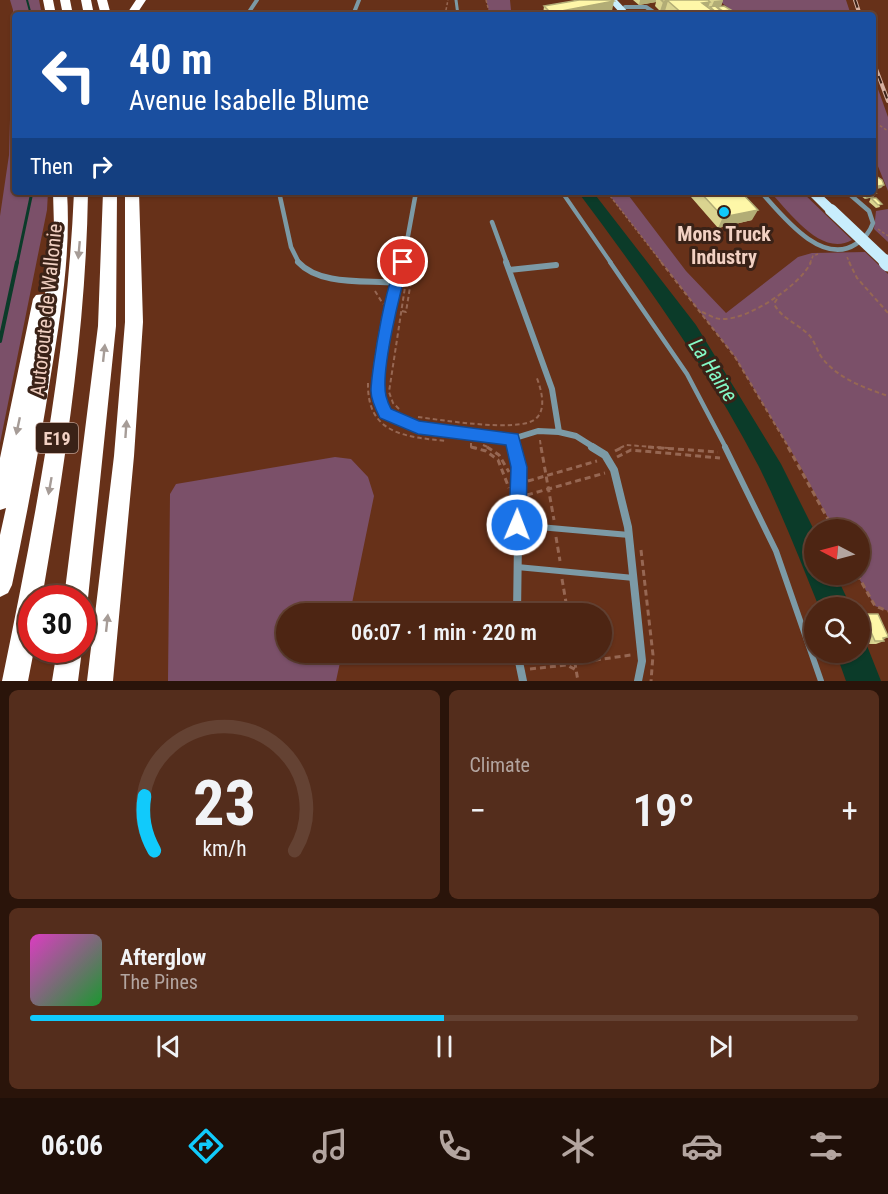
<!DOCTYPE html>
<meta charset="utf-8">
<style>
body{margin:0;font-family:"Roboto Condensed",sans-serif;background:#542d1c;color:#f1f3f6;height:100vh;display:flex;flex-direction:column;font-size:22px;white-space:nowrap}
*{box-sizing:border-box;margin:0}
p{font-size:20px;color:#b3a5a0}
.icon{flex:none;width:33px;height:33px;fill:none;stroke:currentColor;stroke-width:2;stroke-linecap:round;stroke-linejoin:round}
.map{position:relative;height:681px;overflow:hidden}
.sheet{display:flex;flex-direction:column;gap:9px;padding:9px;background:#2a140a;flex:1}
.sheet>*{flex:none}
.guide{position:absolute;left:12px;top:12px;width:864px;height:183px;border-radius:6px;box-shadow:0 2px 4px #0004,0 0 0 2px #644233;background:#1a4fa0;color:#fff;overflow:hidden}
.needle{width:39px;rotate:276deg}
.controls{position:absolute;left:804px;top:519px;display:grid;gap:12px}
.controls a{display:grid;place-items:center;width:66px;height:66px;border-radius:50%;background:#4d2513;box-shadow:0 2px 4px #0004,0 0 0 2px #644233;font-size:30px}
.speed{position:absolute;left:18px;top:585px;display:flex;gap:12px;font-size:30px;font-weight:700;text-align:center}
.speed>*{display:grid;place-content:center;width:78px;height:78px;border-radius:50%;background:#4d2513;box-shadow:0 2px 4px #0004,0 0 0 2px #644233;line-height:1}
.speed .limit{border:9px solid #d22;background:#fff;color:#111}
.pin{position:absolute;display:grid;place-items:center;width:51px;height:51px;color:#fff;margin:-26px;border:3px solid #fff;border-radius:50%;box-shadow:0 2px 6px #0007}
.me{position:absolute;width:66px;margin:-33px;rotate:1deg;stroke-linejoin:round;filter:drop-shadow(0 0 4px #0008)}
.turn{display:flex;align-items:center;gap:21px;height:126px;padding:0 18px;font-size:27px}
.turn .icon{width:78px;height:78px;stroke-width:2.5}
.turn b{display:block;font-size:42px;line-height:51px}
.then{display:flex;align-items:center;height:57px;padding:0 18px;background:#0003;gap:12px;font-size:22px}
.big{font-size:45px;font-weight:600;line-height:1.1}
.sheet .widget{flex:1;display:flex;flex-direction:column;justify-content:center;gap:9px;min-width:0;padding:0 21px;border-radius:9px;background:#542d1c}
.sheet .dial{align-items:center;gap:0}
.dial svg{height:156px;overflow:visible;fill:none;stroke:#644233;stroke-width:7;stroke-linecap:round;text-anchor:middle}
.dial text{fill:#f1f3f6;stroke:none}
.song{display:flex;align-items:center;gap:18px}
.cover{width:72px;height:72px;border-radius:9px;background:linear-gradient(135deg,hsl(310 70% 55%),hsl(130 70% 35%))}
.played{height:6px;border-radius:3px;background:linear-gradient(90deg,#11cafb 50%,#644233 50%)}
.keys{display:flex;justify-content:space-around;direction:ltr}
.heat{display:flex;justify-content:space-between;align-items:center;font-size:33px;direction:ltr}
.sheet .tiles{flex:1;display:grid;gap:9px;grid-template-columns:1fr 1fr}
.widget:last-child{grid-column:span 2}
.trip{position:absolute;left:276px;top:603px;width:336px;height:60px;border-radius:30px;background:#4d2513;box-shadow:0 2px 4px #0004,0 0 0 2px #644233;font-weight:600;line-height:60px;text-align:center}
.tab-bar{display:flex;height:96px;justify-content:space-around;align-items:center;background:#1f0f08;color:#b3a5a0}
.tab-bar .icon{width:42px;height:42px}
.tab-bar .current{color:#11cafb}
.tab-bar b{font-size:27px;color:#f1f3f6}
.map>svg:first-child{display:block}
.green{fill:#7b5069}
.water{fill:#0b3b29}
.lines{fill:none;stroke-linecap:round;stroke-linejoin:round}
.stream-far2{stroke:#0b3b29;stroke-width:2}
.stream-far1{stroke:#0b3b29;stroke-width:3}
.stream{stroke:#0b3b29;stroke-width:4}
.path-far2{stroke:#966753;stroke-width:1.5;stroke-dasharray:3 2;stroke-linecap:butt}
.path-far1{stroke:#966753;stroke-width:2;stroke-dasharray:4.5 3;stroke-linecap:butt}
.path{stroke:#966753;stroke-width:3;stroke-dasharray:6 4;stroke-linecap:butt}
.service-far3{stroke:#7c9aa6;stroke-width:3}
.service-far2{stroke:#7c9aa6;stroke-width:4}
.service-far1{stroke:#7c9aa6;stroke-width:4.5}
.service{stroke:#7c9aa6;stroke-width:6}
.minor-far3{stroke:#7c9aa6;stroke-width:4}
.minor-far2{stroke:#7c9aa6;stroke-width:4.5}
.minor-far1{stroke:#7c9aa6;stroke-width:6}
.minor{stroke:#7c9aa6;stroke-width:8}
.primary{fill:#c8edfc;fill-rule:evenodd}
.motorway{fill:#fff;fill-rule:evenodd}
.rail-casing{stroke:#d6b1a1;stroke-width:4}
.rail{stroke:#3a2217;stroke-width:2;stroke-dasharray:8;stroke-linecap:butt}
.primary-bridge-far1{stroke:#c8edfc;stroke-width:12}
.primary-bridge{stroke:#c8edfc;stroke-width:15}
.wall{fill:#dad490}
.shaded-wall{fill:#b2ad76}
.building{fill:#fef7a8;stroke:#b2ad76;stroke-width:1.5}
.oneway{fill:#a69c97}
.route{fill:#1a73e8;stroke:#114b97;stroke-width:1.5}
.poi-dot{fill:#11cafb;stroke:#3a2217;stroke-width:2}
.labels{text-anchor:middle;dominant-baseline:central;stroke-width:6;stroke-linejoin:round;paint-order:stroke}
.shield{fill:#3a2217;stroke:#bb9c8f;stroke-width:1.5}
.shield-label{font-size:18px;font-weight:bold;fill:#f2d1c3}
.poi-label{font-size:20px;font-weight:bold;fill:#f2d1c3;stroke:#3a2217}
.street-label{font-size:20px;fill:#f2d1c3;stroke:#3a2217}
.water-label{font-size:21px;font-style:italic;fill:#84f9c6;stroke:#3a2217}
</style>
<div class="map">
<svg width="888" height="681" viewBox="0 0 888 681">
<rect width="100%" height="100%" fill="#673119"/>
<!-- green -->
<path class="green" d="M10,0h29l3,15h-27v177h33l-1,18 -47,233v-227l9,-61 4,-145z
M486,0h24l1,10 21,1 -1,4h-41z
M718,0h128l5,15h-113z
M873,75l15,42v74l-15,-37z
M607,192h40l-18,4 57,75 40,42 72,-56 14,-4 53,-1 23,22v337l-13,-5 -18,-31 3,-1v-44l-26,-1 -34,-63 -65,-109z
M770,192h32l50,48c-31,18 -63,-29 -82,-48z
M888,209v33l-14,-13 2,-18z
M335,457l16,2 17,18 6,19 -24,117 -64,1v38l56,1 -6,28h-168l2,-187 6,-10z"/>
<!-- water -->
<path class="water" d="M578,192h15l103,133 85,139 33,66v44l22,1 15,32h-32c-19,-47 -38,-96 -61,-142 -50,-96 -115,-186 -180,-273z
M860,628l21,53h-35l-10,-28 24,-1z"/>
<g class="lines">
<!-- stream-far2 -->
<path class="stream-far2" d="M27,0l4,15"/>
<!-- stream-far1 -->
<path class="stream-far1" d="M17,263l15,-71"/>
<!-- stream -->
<path class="stream" d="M0,341l17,-79"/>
<!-- path-far2 -->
<path class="path-far2" d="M486,0l4,15
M445,15l3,-15
M873,113l3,10 12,8
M607,192l55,71
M878,229l10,7
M413,250l2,2 -2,11
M847,257l3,6
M810,263l3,-7 5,-2"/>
<!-- path-far1 -->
<path class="path-far1" d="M661,262l74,95 54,91
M849,262l8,16 31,35
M380,272l13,-7
M375,291l8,13
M777,299l-3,5c8,15 23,19 35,31 6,6 8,17 14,24 16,20 42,29 65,37
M402,311l4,1 8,-50
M702,312c7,3 14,8 22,7 25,0 77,-34 87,-57
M368,383c-1,51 37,54 79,58
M399,409l-6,-6 -4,-11 16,-105
M418,417c23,3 98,15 116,3 14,-9 7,-32 2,-44
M540,440l1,8
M471,443v4l6,1
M483,445l7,3
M620,448l6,-3 42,3"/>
<!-- path -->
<path class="path" d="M471,447l15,4 12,9 11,28
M487,447l12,8 10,17
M541,447l13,73
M648,447l70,5
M788,447l46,83
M615,451l8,-4
M617,457l14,-7 89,8
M528,481l69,-20
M527,495l78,-22
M556,537l4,24
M641,550l12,105 -2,26
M857,574l18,32 13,5
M562,579l6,35
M573,652l5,29
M575,663l56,-8
M567,665v-7l7,-4
M530,669l37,-4 9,5"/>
<!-- service-far3 -->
<path class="service-far3" d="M456,0l2,15"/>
<!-- service-far2 -->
<path class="service-far2" d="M562,192l49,71"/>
<!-- service-far1 -->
<path class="service-far1" d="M610,262l77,112 39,74"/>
<!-- service -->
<path class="service" d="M725,447l51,104 45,130
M517,525l112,10
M517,567l117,11"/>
<!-- minor-far3 -->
<path class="minor-far3" d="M625,7h21l12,8
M247,15l10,-15
M353,15l6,-15"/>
<!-- minor-far2 -->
<path class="minor-far2" d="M279,192l12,55 8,16
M761,192c20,22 60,75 95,52 8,-5 14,-12 17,-21l-4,-12 -22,-19
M492,222l15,41
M403,263l13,-71"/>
<!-- minor-far1 -->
<path class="minor-far1" d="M298,262c22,24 68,18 98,21l-18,90v22l7,18 33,14 94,12 26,-8 21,1 17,4 19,12
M506,262l46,127 7,43
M509,270l47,-5
M396,283l7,-21
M512,439l2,9"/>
<!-- minor -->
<path class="minor" d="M514,447l5,20 -2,147
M592,447l13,8 9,15 14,57 14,134 -4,20
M517,652l6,29"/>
<!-- primary -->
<path class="primary" d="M608,0h9l14,15h-9z
M806,192h13l16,15 2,3 -2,3h-8z"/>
<!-- motorway -->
<path class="motorway" d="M43,0h10l3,15h-10z
M60,0h10l3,15h-10z
M81,0h10l3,15h-10z
M97,0h10l4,15h-10z
M136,0h10l-10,15h-10z
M53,192h14c4,60 -6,122 -16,182 -11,71 -24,141 -39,211l-4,8 -8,4v-62l6,-27 -6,2v-52l33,-159 3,-4 9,-1 9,-67z
M74,192h14c-2,136 -23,272 -46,406h-10v52h2l-6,31h-26c33,-161 65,-325 72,-489z
M103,192h14l-1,134 -28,272 -6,9v-9h-18l34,-272z
M125,192h14l4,130 -9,134 -21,225h-26l27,-225 11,-134z
M57,650h25l-4,31h-26z"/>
<!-- rail casing -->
<g class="rail-casing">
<path id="rail" d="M855,0l5,15
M873,61l15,40"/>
</g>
<!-- rail -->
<use href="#rail" class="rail"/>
<!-- primary-bridge-far1 -->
<path class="primary-bridge-far1" d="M831,210l56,53"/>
<!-- primary-bridge -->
<path class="primary-bridge" d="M886,262l2,2"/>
</g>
<!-- wall -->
<path class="wall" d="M633,0h90l-2,6 8,9h-59l-5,-4h-5l-5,-5 1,-4 -17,3z
M544,6l68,5 -23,4h-46z
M693,192h51l-1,2 9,26 -34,8 -27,-31z
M856,192h17l3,1 -3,4 -8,2z
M871,198h5l4,9 -4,1 -7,-6z
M863,614l25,23 -4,2v2l-8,3h-9l-7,-16v-12z"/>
<!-- shaded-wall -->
<path class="shaded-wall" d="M640,0h16v2l-17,3z
M723,0l-3,9 -3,-2 -1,3 -5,-2 3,-7z
M614,1l-2,10 -23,4h-39l1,-2z
M668,1l-3,10h-5l3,-9z
M710,2l-3,9 -5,-8z
M731,10l-2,5h-7l1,-4z
M884,185l-3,3 -8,2v-3z
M876,193l-3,4 -8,2 2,-3z
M758,210l-6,10 -34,8 5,-11z"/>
<!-- building -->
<path class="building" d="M579,0h33l2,1 -63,12 -7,-7z
M661,0h47l2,2 -8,1 16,12h-34l-16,-14 -5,1z
M715,6l6,5 -5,1 -6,-5z
M724,6l7,4 -8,1 -6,-4z
M876,176l6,4 2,5 -11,2v-6h2l-2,-2v-2z
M873,191l3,2 -9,3 -4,-4h10z
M700,192h43h-2l17,18 -35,7z
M871,198h5l6,6 -4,1z
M863,614h15l10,22v1l-5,1 1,3h-9z"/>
<!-- one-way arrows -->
<defs><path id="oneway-solid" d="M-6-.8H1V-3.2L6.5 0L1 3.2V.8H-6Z" transform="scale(1.5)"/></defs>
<g class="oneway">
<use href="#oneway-solid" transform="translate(79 250) rotate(95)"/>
<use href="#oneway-solid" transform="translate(104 353) rotate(-84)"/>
<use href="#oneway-solid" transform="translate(18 426) rotate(102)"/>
<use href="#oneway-solid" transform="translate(126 429) rotate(-86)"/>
<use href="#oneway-solid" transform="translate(50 486) rotate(100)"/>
<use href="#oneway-solid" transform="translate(107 623) rotate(-84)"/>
</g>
<!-- route -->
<path class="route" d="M403,257l6,5c-8,26 -29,109 -23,134 1,4 3,9 5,13l28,12 99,13 9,33 -1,58 -3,6 -6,2 -6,-2 -2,-6 2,-58 -5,-22 -88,-11 -38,-16c-4,-8 -9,-18 -9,-27 0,-18 17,-129 32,-134z"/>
<!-- markers -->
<circle class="poi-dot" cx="724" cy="212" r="6"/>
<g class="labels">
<!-- shield labels -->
<rect class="shield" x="36" y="423" width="42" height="30" rx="4.5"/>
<g class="shield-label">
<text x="57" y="438">E19</text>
</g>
<!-- poi labels -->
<g class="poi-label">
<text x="724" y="234">Mons Truck<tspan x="724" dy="23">Industry</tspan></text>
</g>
<!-- street labels -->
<g class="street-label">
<text transform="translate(46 310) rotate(-84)">Autoroute de Wallonie</text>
</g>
<!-- water labels -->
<g class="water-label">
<text transform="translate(713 370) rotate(57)">La Haine</text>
</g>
</g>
</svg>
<div class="controls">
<a><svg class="needle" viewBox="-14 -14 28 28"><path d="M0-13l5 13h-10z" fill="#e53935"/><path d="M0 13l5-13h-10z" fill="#b3a5a0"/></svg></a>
<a><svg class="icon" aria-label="search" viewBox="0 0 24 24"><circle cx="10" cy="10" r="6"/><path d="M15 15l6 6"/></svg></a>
</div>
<div class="speed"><div class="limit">30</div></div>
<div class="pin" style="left:403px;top:262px;background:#d93025"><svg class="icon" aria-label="arrive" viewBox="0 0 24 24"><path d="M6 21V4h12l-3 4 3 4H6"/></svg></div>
<svg class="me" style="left:517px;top:525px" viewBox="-20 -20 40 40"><circle r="17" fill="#1a73e8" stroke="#fff" stroke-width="3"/><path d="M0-11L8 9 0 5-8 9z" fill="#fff"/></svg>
<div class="trip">06:07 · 1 min · 220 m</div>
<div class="guide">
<div class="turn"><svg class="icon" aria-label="left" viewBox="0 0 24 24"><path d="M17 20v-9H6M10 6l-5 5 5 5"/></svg><div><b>40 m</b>Avenue Isabelle Blume</div></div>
<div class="then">Then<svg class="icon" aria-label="right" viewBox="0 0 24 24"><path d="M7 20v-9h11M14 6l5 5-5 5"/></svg></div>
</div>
</div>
<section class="sheet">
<div class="tiles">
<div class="widget dial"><svg viewBox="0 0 100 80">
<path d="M14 69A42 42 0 1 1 86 69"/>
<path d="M14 69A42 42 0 0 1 9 41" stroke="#11cafb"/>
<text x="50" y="56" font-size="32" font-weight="700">23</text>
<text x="50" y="72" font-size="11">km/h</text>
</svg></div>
<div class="widget"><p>Climate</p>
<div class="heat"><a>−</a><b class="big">19°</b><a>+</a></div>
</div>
<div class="widget">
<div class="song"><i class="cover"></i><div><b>Afterglow</b><p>The Pines</p></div></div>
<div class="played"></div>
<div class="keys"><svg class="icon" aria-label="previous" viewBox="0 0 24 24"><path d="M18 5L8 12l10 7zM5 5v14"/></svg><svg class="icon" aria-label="pause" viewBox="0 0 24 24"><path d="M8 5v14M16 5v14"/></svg><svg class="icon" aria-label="next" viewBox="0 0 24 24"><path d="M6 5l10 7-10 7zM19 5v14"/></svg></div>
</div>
</div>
</section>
<nav class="tab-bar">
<b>06:06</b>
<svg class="icon current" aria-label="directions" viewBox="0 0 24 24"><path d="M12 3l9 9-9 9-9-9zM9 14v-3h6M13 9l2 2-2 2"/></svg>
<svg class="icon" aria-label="music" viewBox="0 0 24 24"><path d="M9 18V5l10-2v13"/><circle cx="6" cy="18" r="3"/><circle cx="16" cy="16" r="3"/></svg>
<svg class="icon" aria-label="phone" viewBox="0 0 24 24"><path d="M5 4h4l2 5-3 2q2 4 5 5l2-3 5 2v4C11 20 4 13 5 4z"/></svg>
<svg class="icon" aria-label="climate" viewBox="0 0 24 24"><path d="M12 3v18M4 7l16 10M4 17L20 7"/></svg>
<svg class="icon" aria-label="car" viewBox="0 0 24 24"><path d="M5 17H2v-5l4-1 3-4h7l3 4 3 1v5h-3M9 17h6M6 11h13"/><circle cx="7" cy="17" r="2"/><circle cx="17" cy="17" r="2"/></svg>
<svg class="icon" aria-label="filters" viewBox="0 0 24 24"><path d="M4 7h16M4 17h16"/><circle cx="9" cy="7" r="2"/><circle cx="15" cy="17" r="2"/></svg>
</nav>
